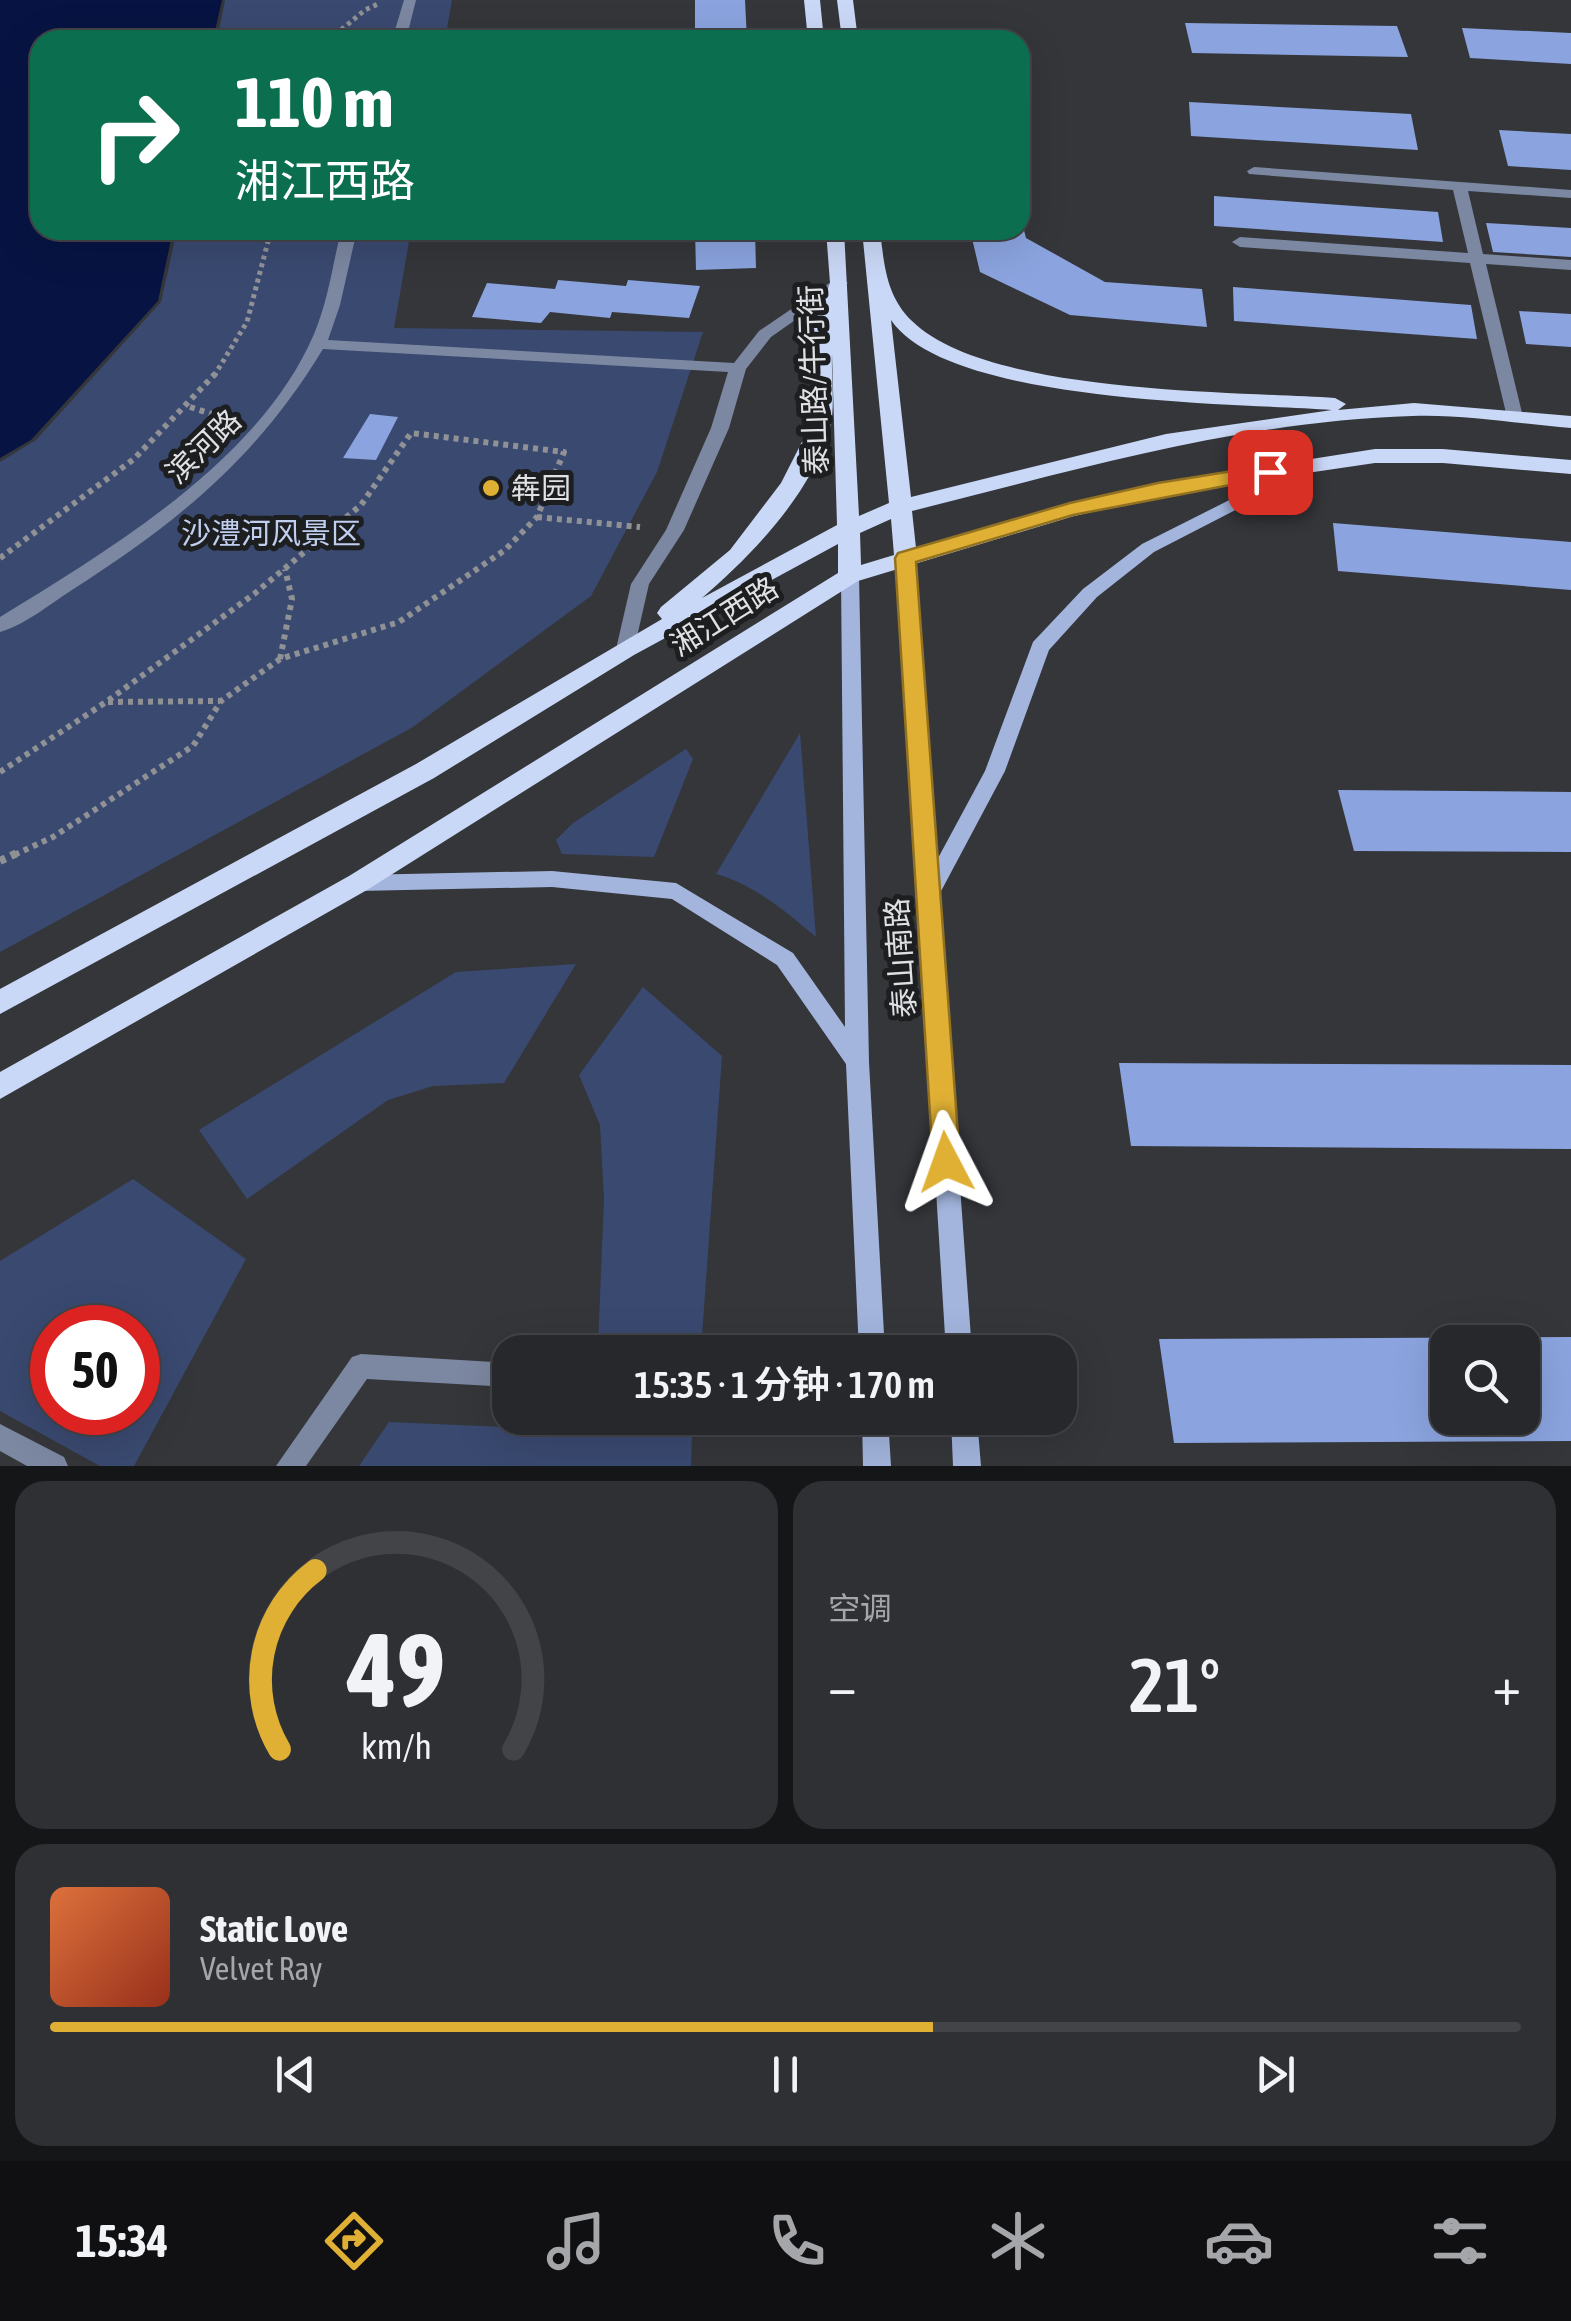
<!DOCTYPE html>
<html lang="zh">
<meta charset="utf-8">
<style>
body{margin:0;font-family:"Asap Condensed","Noto Sans SC",sans-serif;background:#2f3034;color:#f1f3f6;height:100vh;display:flex;flex-direction:column;font-size:38px;white-space:nowrap}
*{box-sizing:border-box;margin:0}
p{font-size:32px;color:#a4a6a9}
.icon{flex:none;width:55px;height:55px;fill:none;stroke:currentColor;stroke-width:2;stroke-linecap:round;stroke-linejoin:round}
.map{position:relative;height:1466px;overflow:hidden}
.drawer{display:flex;flex-direction:column;gap:15px;padding:15px;background:#151618;flex:1}
.drawer>*{flex:none}
.guide{position:absolute;left:30px;top:30px;width:1000px;height:210px;border-radius:30px;box-shadow:0 10px 40px #0002,0 0 0 2px #434448;background:#0b6e4f;color:#fff;overflow:hidden}
.controls{position:absolute;left:1430px;top:1325px;display:grid;gap:20px}
.controls a{display:grid;place-items:center;width:110px;height:110px;border-radius:20px;background:#27282c;box-shadow:0 10px 40px #0002,0 0 0 2px #434448;font-size:50px}
.speed{position:absolute;left:30px;top:1305px;display:flex;gap:20px;font-size:50px;font-weight:700;text-align:center}
.speed>*{display:grid;place-content:center;width:130px;height:130px;border-radius:50%;background:#27282c;box-shadow:0 10px 40px #0002,0 0 0 2px #434448;line-height:1}
.speed .limit{border:15px solid #d22;background:#fff;color:#111}
.pin{position:absolute;display:grid;place-items:center;width:85px;height:85px;color:#fff;margin:-42px;border-radius:20px;box-shadow:0 5px 15px #0006}
.me{position:absolute;width:110px;margin:-55px;rotate:356deg;stroke-linejoin:round;filter:drop-shadow(0 0 8px #0008)}
.turn{display:flex;align-items:center;gap:35px;height:210px;padding:0 40px;font-size:45px}
.turn .icon{width:130px;height:130px;stroke-width:2.5}
.turn b{display:block;font-size:70px;line-height:85px}
.big{font-size:75px;font-weight:600;line-height:1.1}
.drawer .tile{flex:1;display:flex;flex-direction:column;justify-content:center;gap:15px;min-width:0;padding:0 35px;border-radius:30px;background:#2f3034}
.drawer .dial{align-items:center;gap:0}
.dial svg{height:260px;overflow:visible;fill:none;stroke:#434448;stroke-width:7;stroke-linecap:round;text-anchor:middle}
.dial text{fill:#f1f3f6;stroke:none}
.song{display:flex;align-items:center;gap:30px}
.cover{width:120px;height:120px;border-radius:15px;background:linear-gradient(135deg,hsl(20 70% 55%),hsl(10 70% 35%))}
.played{height:10px;border-radius:5px;background:linear-gradient(90deg,#e0b034 60%,#434448 60%)}
.keys{display:flex;justify-content:space-around;direction:ltr}
.heat{display:flex;justify-content:space-between;align-items:center;font-size:55px;direction:ltr}
.drawer .tiles{flex:1;display:grid;gap:15px;grid-template-columns:1fr 1fr}
.tile:last-child{grid-column:span 2}
.trip{position:absolute;left:492px;top:1335px;width:585px;height:100px;border-radius:30px;background:#27282c;box-shadow:0 10px 40px #0002,0 0 0 2px #434448;font-weight:600;line-height:100px;text-align:center}
.menu{display:flex;height:160px;justify-content:space-around;align-items:center;background:#101012;color:#a4a6a9}
.menu .icon{width:70px;height:70px}
.menu .active{color:#e0b034}
.menu b{font-size:45px;color:#f1f3f6}
.map>svg:first-child{display:block}
.green{fill:#3a4970;fill-rule:evenodd}
.water{fill:#071443}
.building{fill:#8ba4df;fill-rule:evenodd}
.lines{fill:none;stroke-linecap:round;stroke-linejoin:round}
.path-far2{stroke:#909195;stroke-width:5;stroke-dasharray:4 4;stroke-linecap:butt}
.path-far1{stroke:#909195;stroke-width:6;stroke-dasharray:5 5;stroke-linecap:butt}
.path{stroke:#909195;stroke-width:8;stroke-dasharray:6 6;stroke-linecap:butt}
.street{fill:#7c87a1;fill-rule:evenodd}
.secondary{fill:#a3b5dd;fill-rule:evenodd}
.primary{fill:#cad8f7;fill-rule:evenodd}
.route{fill:#e0b034;stroke:#927222;stroke-width:2.5}
.poi-dot{fill:#e0b034;stroke:#1d1e20;stroke-width:4}
.labels{text-anchor:middle;dominant-baseline:central;stroke-width:10;stroke-linejoin:round;paint-order:stroke}
.street-label{font-size:30px;fill:#e0e1e4;stroke:#1d1e20}
.poi-label{font-size:30px;fill:#e0e1e4;stroke:#1d1e20;text-anchor:start}
.park-label{font-size:30px;fill:#c0cfef;stroke:#1d1e20}
</style>
<div class="map">
<svg width="1571" height="1466" viewBox="0 0 1571 1466">
<rect width="100%" height="100%" fill="#34363a"/>
<!-- green -->
<path class="green" d="M225,0h227l-7,40h-228z
M177,230h234l-17,98 309,4 -46,140 -66,124 -178,131 -413,225v-490l36,-22 125,-138z
M800,733l16,204c-31,-26 -61,-52 -100,-63z
M686,749l7,10 -39,98 -92,-3 -6,-14 17,-17z
M576,964l-72,119 -71,3 -45,14 -141,99 -48,-69 257,-158z
M643,987l79,69 -21,294 -103,-4 6,-147 -4,-74 -21,-50z
M133,1179l113,80 -112,207h-34l-100,-55v-150zM52,1328h86v84h-86z
M389,1422l303,13 -1,31h-332z"/>
<!-- water -->
<path class="water" d="M0,0h222l-9,40h-173v190h133l-15,71 -127,139 -31,18z"/>
<!-- building -->
<path class="building" d="M695,0h50l2,40h-52z
M1185,23l212,3 11,31 -216,-4z
M1462,28l109,5v31l-101,-6z
M1189,102l222,12 7,36 -227,-14z
M1499,130l72,4v36l-63,-4z
M1214,196l224,16 5,30 -229,-16z
M1020,215l6,23 79,44 97,7 5,38 -137,-12 -90,-43 -10,-42h50z
M1486,223l85,5v29l-78,-5z
M695,230h60l1,38 -60,2z
M558,280l68,6 2,-6 72,6 -11,32 -77,-6 -2,6 -60,-6 -9,11 -69,-6 15,-34 68,6z
M1233,287l238,18 6,34 -243,-18z
M1519,311l52,3v33l-45,-3z
M370,414l28,3 -22,43 -33,-2z
M1333,523l238,19v48l-233,-19z
M1338,790l233,2v60l-217,-1z
M1119,1063l452,2v84l-440,-3z
M1571,1337v104l-397,2 -15,-104zM1448,1342h74v76h-74z"/>
<g class="lines">
<!-- path-far2 -->
<path class="path-far2" d="M329,40l36,-30 15,-7
M214,376l33,-54 24,-92"/>
<!-- path-far1 -->
<path class="path-far1" d="M190,407l41,13
M537,517l103,10
M0,558l134,-99 82,-86
M280,659l12,-60 -7,-30
M108,702l112,-1
M0,772l106,-70 148,-108 107,-89 50,-72 153,19 -27,65 -32,33 -106,72 -119,37 -59,42 -28,45 -140,91 -39,18"/>
<!-- path -->
<path class="path" d="M0,861l19,-9"/>
<!-- street -->
<path class="street" d="M404,0h12l-10,40h-14z
M1254,167l317,23v8l-103,-7 15,63 88,6v10l-85,-6 37,153 -2,4 -6,1 -8,-5 -37,-154 -230,-16 -8,-5 8,-5 228,16 -15,-63 -204,-16 -2,-3z
M341,230h16l-17,75 -12,35 406,23 25,-32 75,-51 6,-2 8,5 -77,54 -25,32 -17,59 -45,102 -35,54 -16,70h-14l-3,-5 15,-65 35,-54 45,-102 17,-56 -405,-23c-66,109 -145,173 -251,241 -22,14 -47,35 -72,42v-15c111,-68 261,-158 314,-283 14,-33 19,-70 27,-104z
M361,1354l149,9v24l-143,-8 -61,87h-30l76,-109z
M0,1424l64,33 4,9h-41l-27,-15z"/>
<!-- secondary -->
<path class="secondary" d="M1307,461l9,5 -3,4 -159,82 -57,45 -48,53 -44,121 -66,124 33,457h-26l-49,-794 9,-6 9,6 22,302 48,-89 48,-129 50,-53 59,-45z
M850,570l9,6 10,486 16,290h-26l-13,-288 -69,-99 -105,-66 -120,-12 -194,4 -8,-2 -3,-6 3,-6 8,-2 194,-4 124,12 117,70 52,74 -4,-451z
M862,1418h26l3,48h-28z
M951,1418h26l4,48h-28z"/>
<!-- primary -->
<path class="primary" d="M804,0h16l4,40h-16z
M837,0h16l5,40h-16z
M826,230h18l15,286 30,-13 -27,-273h18c4,34 6,66 32,91 74,73 319,70 423,77l11,6 -8,6 76,-7 157,13v12c-52,-4 -107,-14 -159,-12 -170,5 -336,54 -500,95l4,37 146,-43 96,-22 217,-34h68l128,11v14l-128,-11h-68l-68,10 -149,24 -84,19 -216,65 -491,309 -367,209v-27l349,-196 489,-303v-29l-204,111 -200,123 -434,236v-25l416,-225 246,-145 -5,-6 4,-6 69,-57 51,-67 27,-53 5,-102 17,-45zM891,320c57,84 343,83 441,90l-166,24 -255,63zM832,354l5,171 -135,73c50,-43 106,-101 127,-166 7,-22 2,-54 3,-78zM891,519l3,36 -33,10 -1,-32z"/>
</g>
<!-- route -->
<path class="route" d="M1270,465l7,2v9l-204,39 -157,47 44,600 -4,8 -10,3 -9,-3 -4,-8 -38,-604 3,-5 172,-50 88,-20z"/>
<!-- markers -->
<circle class="poi-dot" cx="491" cy="488" r="10"/>
<g class="labels">
<!-- street labels -->
<g class="street-label">
<text transform="translate(813 380) rotate(-92)">泰山路/牛行街</text>
<text transform="translate(203 446) rotate(-44)">滨河路</text>
<text transform="translate(724 616) rotate(-32)">湘江西路</text>
<text transform="translate(900 958) rotate(-94)">泰山南路</text>
</g>
<!-- poi labels -->
<g class="poi-label">
<text x="511" y="488">犇园</text>
</g>
<!-- park labels -->
<g class="park-label">
<text x="271" y="533">沙澧河风景区</text>
</g>
</g>
</svg>
<div class="controls">
<a><svg class="icon" aria-label="search" viewBox="0 0 24 24"><circle cx="10" cy="10" r="6"/><path d="M15 15l6 6"/></svg></a>
</div>
<div class="speed"><div class="limit">50</div></div>
<div class="pin" style="left:1270px;top:472px;background:#d93025"><svg class="icon" aria-label="arrive" viewBox="0 0 24 24"><path d="M6 21V4h12l-3 4 3 4H6"/></svg></div>
<svg class="me" style="left:946px;top:1162px" viewBox="-20 -20 40 40"><path d="M0-17L14 15 0 8-14 15z" fill="#e0b034" stroke="#fff" stroke-width="4"/></svg>
<div class="trip">15:35 · 1 分钟 · 170 m</div>
<div class="guide">
<div class="turn"><svg class="icon" aria-label="right" viewBox="0 0 24 24"><path d="M7 20v-9h11M14 6l5 5-5 5"/></svg><div><b>110 m</b>湘江西路</div></div>
</div>
</div>
<section class="drawer">
<div class="tiles">
<div class="tile dial"><svg viewBox="0 0 100 80">
<path d="M14 69A42 42 0 1 1 86 69"/>
<path d="M14 69A42 42 0 0 1 25 14" stroke="#e0b034"/>
<text x="50" y="56" font-size="32" font-weight="700">49</text>
<text x="50" y="72" font-size="11">km/h</text>
</svg></div>
<div class="tile"><p>空调</p>
<div class="heat"><a>−</a><b class="big">21°</b><a>+</a></div>
</div>
<div class="tile">
<div class="song"><i class="cover"></i><div><b>Static Love</b><p>Velvet Ray</p></div></div>
<div class="played"></div>
<div class="keys"><svg class="icon" aria-label="previous" viewBox="0 0 24 24"><path d="M18 5L8 12l10 7zM5 5v14"/></svg><svg class="icon" aria-label="pause" viewBox="0 0 24 24"><path d="M8 5v14M16 5v14"/></svg><svg class="icon" aria-label="next" viewBox="0 0 24 24"><path d="M6 5l10 7-10 7zM19 5v14"/></svg></div>
</div>
</div>
</section>
<nav class="menu">
<b>15:34</b>
<svg class="icon active" aria-label="directions" viewBox="0 0 24 24"><path d="M12 3l9 9-9 9-9-9zM9 14v-3h6M13 9l2 2-2 2"/></svg>
<svg class="icon" aria-label="music" viewBox="0 0 24 24"><path d="M9 18V5l10-2v13"/><circle cx="6" cy="18" r="3"/><circle cx="16" cy="16" r="3"/></svg>
<svg class="icon" aria-label="phone" viewBox="0 0 24 24"><path d="M5 4h4l2 5-3 2q2 4 5 5l2-3 5 2v4C11 20 4 13 5 4z"/></svg>
<svg class="icon" aria-label="climate" viewBox="0 0 24 24"><path d="M12 3v18M4 7l16 10M4 17L20 7"/></svg>
<svg class="icon" aria-label="car" viewBox="0 0 24 24"><path d="M5 17H2v-5l4-1 3-4h7l3 4 3 1v5h-3M9 17h6M6 11h13"/><circle cx="7" cy="17" r="2"/><circle cx="17" cy="17" r="2"/></svg>
<svg class="icon" aria-label="filters" viewBox="0 0 24 24"><path d="M4 7h16M4 17h16"/><circle cx="9" cy="7" r="2"/><circle cx="15" cy="17" r="2"/></svg>
</nav>
